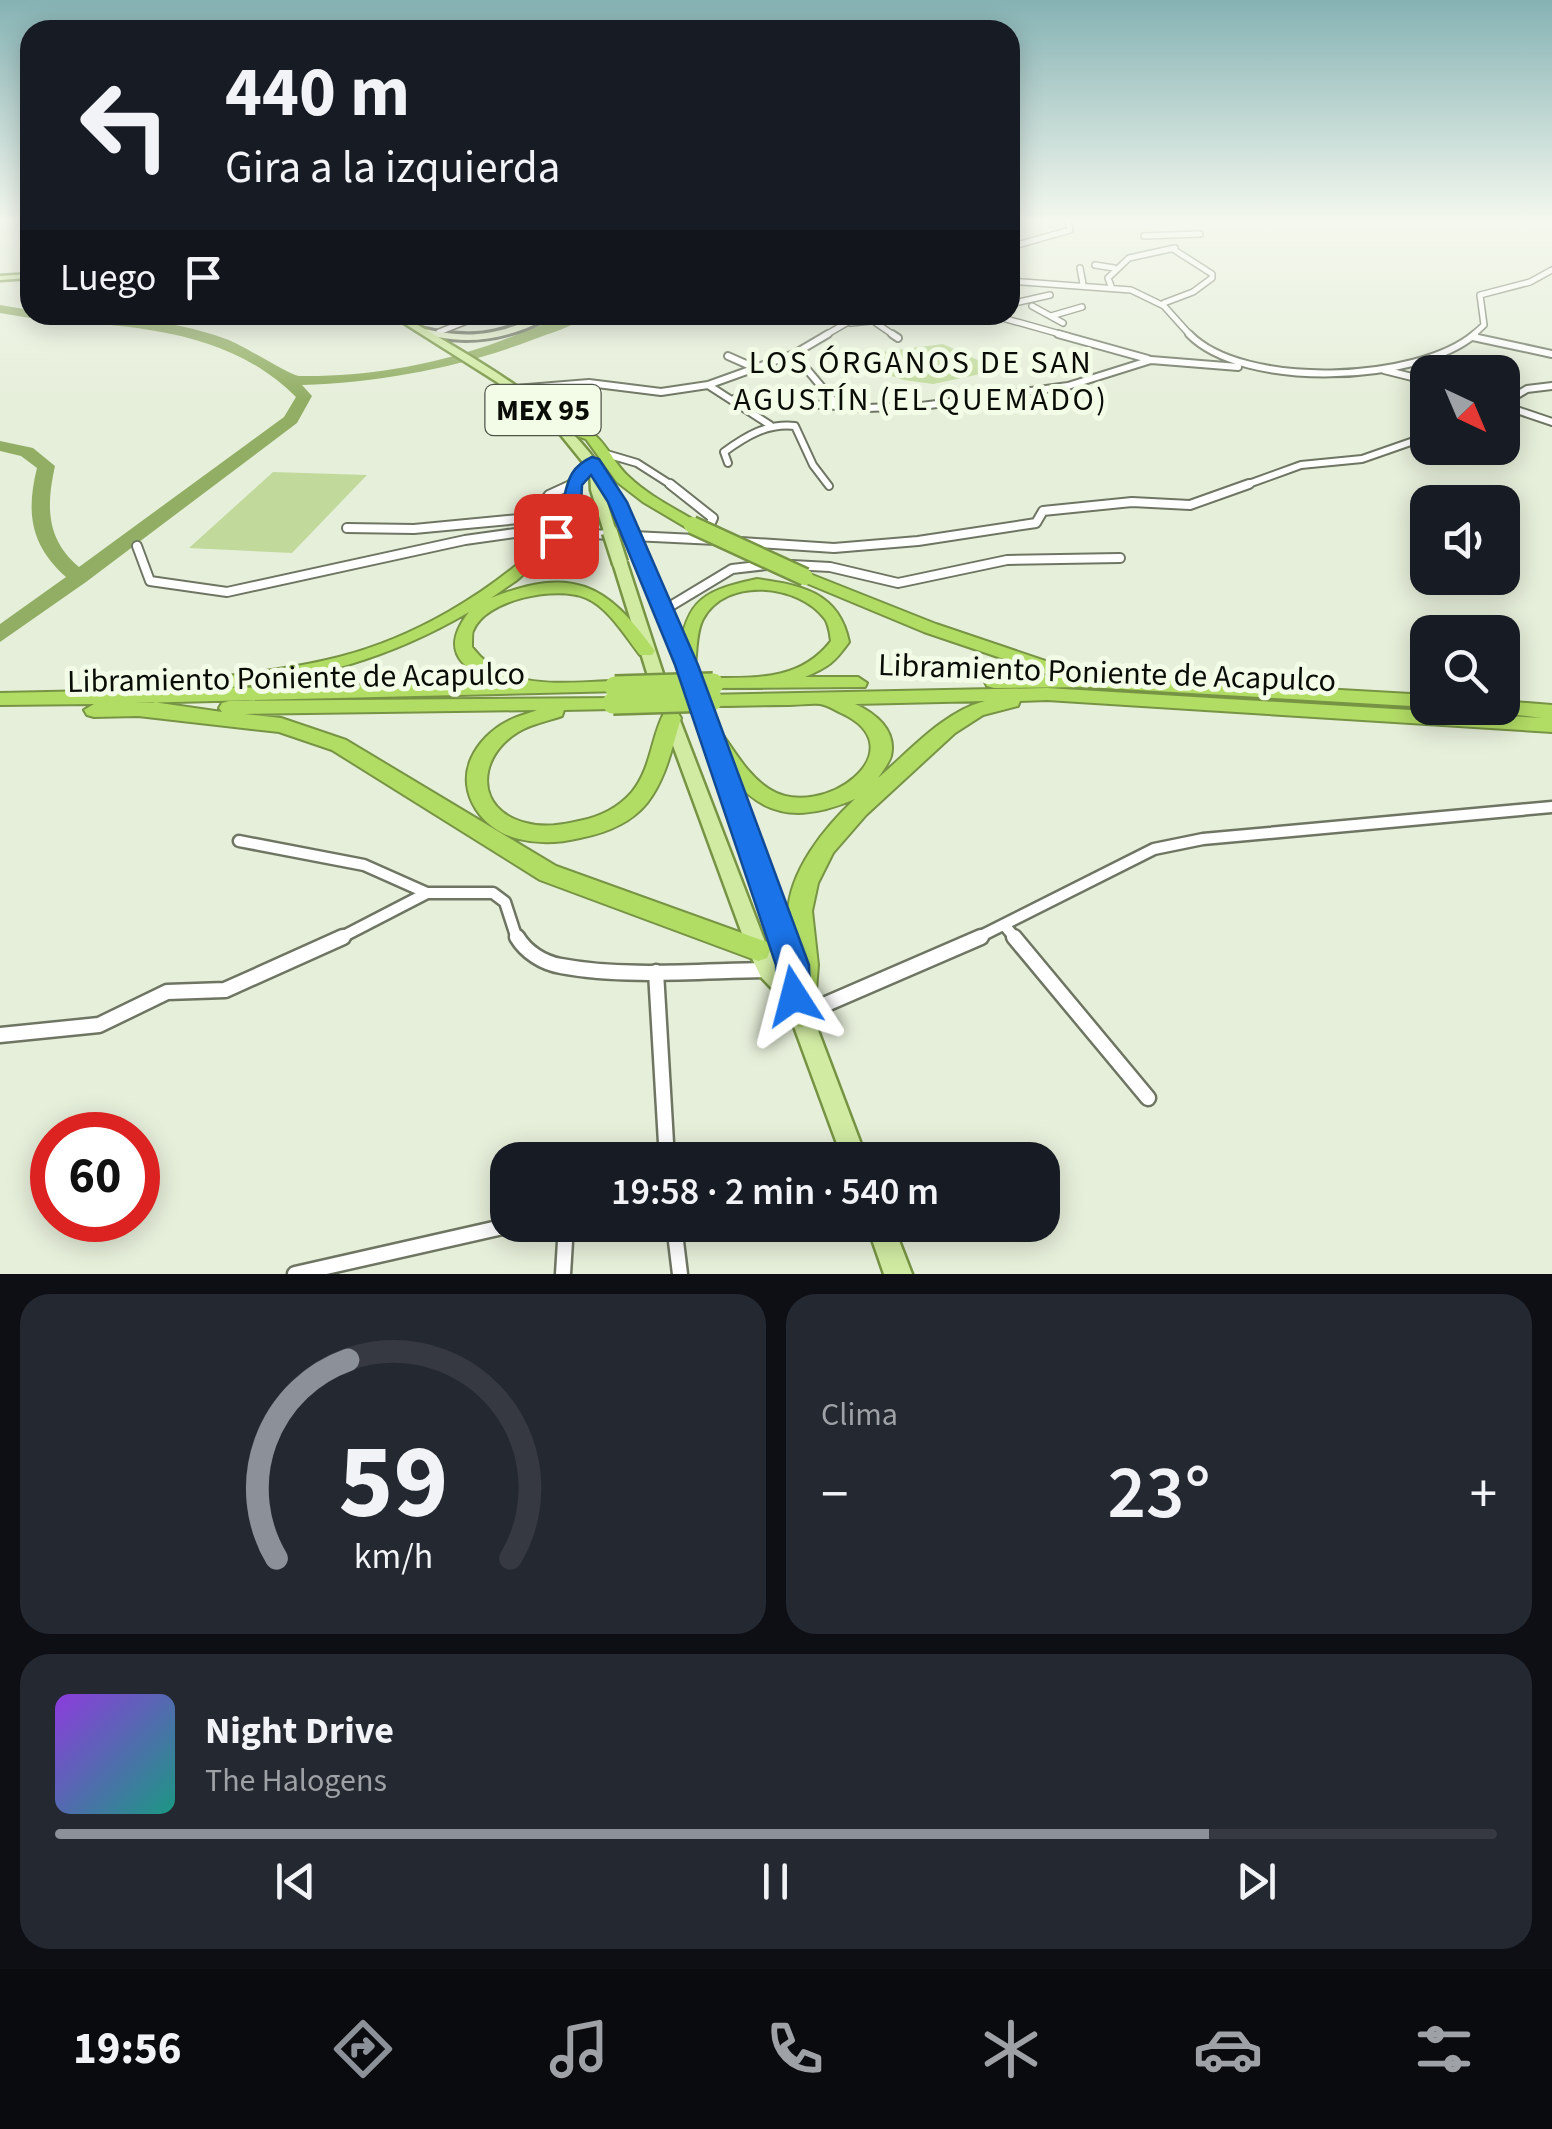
<!DOCTYPE html>
<html lang="es">
<meta charset="utf-8">
<style>
body{margin:0;font-family:"Source Sans 3",sans-serif;background:#242831;color:#f1f3f6;height:100vh;display:flex;flex-direction:column;font-size:38px;white-space:nowrap}
*{box-sizing:border-box;margin:0}
p{font-size:32px;color:#9ea1a6}
.icon{flex:none;width:55px;height:55px;fill:none;stroke:currentColor;stroke-width:2;stroke-linecap:round;stroke-linejoin:round}
.map{position:relative;height:1274px;overflow:hidden}
.side{display:flex;flex-direction:column;gap:20px;padding:20px;background:#0d0f14;flex:1}
.side>*{flex:none}
.hud{position:absolute;left:20px;top:20px;width:1000px;height:305px;border-radius:30px;box-shadow:0 5px 25px #0003;background:#171b24;color:#f1f3f6;overflow:hidden}
.needle{width:65px;rotate:136deg}
.buttons{position:absolute;left:1410px;top:355px;display:grid;gap:20px}
.buttons a{display:grid;place-items:center;width:110px;height:110px;border-radius:20px;background:#171b24;box-shadow:0 5px 25px #0003;font-size:50px}
.speed{position:absolute;left:30px;top:1112px;display:flex;gap:20px;font-size:50px;font-weight:700;text-align:center}
.speed>*{display:grid;place-content:center;width:130px;height:130px;border-radius:50%;background:#171b24;box-shadow:0 5px 25px #0003;line-height:1}
.speed .limit{border:15px solid #d22;background:#fff;color:#111}
.pin{position:absolute;display:grid;place-items:center;width:85px;height:85px;color:#fff;margin:-42px;border-radius:20px;box-shadow:0 5px 15px #0006}
.me{position:absolute;width:110px;margin:-55px;rotate:351deg;stroke-linejoin:round;filter:drop-shadow(0 0 8px #0008)}
.turn{display:flex;align-items:center;gap:35px;height:210px;padding:0 40px;font-size:45px}
.turn .icon{width:130px;height:130px;stroke-width:2.5}
.turn b{display:block;font-size:70px;line-height:85px}
.then{display:flex;align-items:center;height:95px;padding:0 40px;background:#0003;gap:20px;font-size:38px}
.big{font-size:75px;font-weight:600;line-height:1.1}
.side .widget{flex:1;display:flex;flex-direction:column;justify-content:center;gap:15px;min-width:0;padding:0 35px;border-radius:30px;background:#242831}
.side .dial{align-items:center;gap:0}
.dial svg{height:260px;overflow:visible;fill:none;stroke:#363941;stroke-width:7;stroke-linecap:round;text-anchor:middle}
.dial text{fill:#f1f3f6;stroke:none}
.song{display:flex;align-items:center;gap:30px}
.cover{width:120px;height:120px;border-radius:15px;background:linear-gradient(135deg,hsl(270 70% 55%),hsl(170 70% 35%))}
.played{height:10px;border-radius:5px;background:linear-gradient(90deg,#8c9099 80%,#363941 80%)}
.keys{display:flex;justify-content:space-around;direction:ltr}
.heat{display:flex;justify-content:space-between;align-items:center;font-size:55px;direction:ltr}
.side .tiles{flex:1;display:grid;gap:20px;grid-template-columns:1fr 1fr}
.widget:last-child{grid-column:span 2}
.trip{position:absolute;left:490px;top:1142px;width:570px;height:100px;border-radius:30px;background:#171b24;box-shadow:0 5px 25px #0003;font-weight:600;line-height:100px;text-align:center}
.menu{display:flex;height:160px;justify-content:space-around;align-items:center;background:#090b0e;color:#9ea1a6}
.menu .icon{width:70px;height:70px}
.menu .current{color:#8c9099}
.menu b{font-size:45px;color:#f1f3f6}
.map>svg:first-child{display:block}
.green{fill:#c1da9c}
.lines{fill:none;stroke-linecap:round;stroke-linejoin:round}
.river{fill:#92ae65;fill-rule:evenodd}
.street-far4-casing{stroke:#6e7663;stroke-width:8}
.street-far3-casing{stroke:#6e7663;stroke-width:10}
.street-far2-casing{stroke:#6e7663;stroke-width:12}
.street-far1-casing{stroke:#6e7663;stroke-width:15}
.street-casing{stroke:#6e7663;stroke-width:19}
.secondary-casing{stroke:#6e7663;stroke-width:6}
.primary-casing{stroke:#779444;stroke-width:5}
.highway-casing{stroke:#779444;stroke-width:4}
.street-far4{stroke:#fff;stroke-width:5}
.street-far3{stroke:#fff;stroke-width:6}
.street-far2{stroke:#fff;stroke-width:8}
.street-far1{stroke:#fff;stroke-width:10}
.street{stroke:#fff;stroke-width:14}
.secondary{fill:#e8f5d1;fill-rule:evenodd}
.primary{fill:#d1eba3;fill-rule:evenodd}
.highway{fill:#b2dd65;fill-rule:evenodd}
.primary-bridge-casing{stroke:#779444;stroke-width:19;stroke-linecap:butt}
.highway-bridge-far1-casing{stroke:#779444;stroke-width:21;stroke-linecap:butt}
.highway-bridge-casing{stroke:#779444;stroke-width:26;stroke-linecap:butt}
.primary-bridge{stroke:#d1eba3;stroke-width:14}
.highway-bridge-far1{stroke:#b2dd65;stroke-width:16}
.highway-bridge{stroke:#b2dd65;stroke-width:21}
.route{fill:#1a73e8;stroke:#114b97;stroke-width:2.5}
.labels{text-anchor:middle;dominant-baseline:central;stroke-width:10;stroke-linejoin:round;paint-order:stroke}
.shield{fill:#f3fce7;stroke:#50554a;stroke-width:2.5}
.shield-label{font-size:30px;font-weight:bold;fill:#0a0d07}
.far-quarter-label{font-size:32px;letter-spacing:2.5px;fill:#0a0d07;stroke:#f3fce7}
.street-label{font-size:32px;fill:#0a0d07;stroke:#f3fce7}
</style>
<div class="map">
<svg width="1552" height="1274" viewBox="0 0 1552 1274">
<rect width="100%" height="100%" fill="#e6efda"/>
<!-- green -->
<path class="green" d="M943,344l56,26 -66,14 -29,-4 -67,-22z
M273,472l94,3 -75,78 -103,-5z"/>
<g class="lines">
<!-- river -->
<path class="river" d="M0,305l30,5v5h6l-6,3 -30,-5z
M37,315c63,0 129,2 189,24 17,6 65,37 73,37 61,1 124,-9 181,-28 35,-10 73,-33 109,-33 -16,12 -39,18 -57,25 -74,28 -151,42 -230,45l10,11 -15,27 -211,159 -86,60v-18l66,-47c-36,-32 -40,-65 -29,-109l-16,-12 -21,-5v-10l33,7 22,18c-9,40 -9,73 24,101l205,-150 12,-20c-68,-68 -162,-70 -252,-78z"/>
<!-- street-far4 casing -->
<g class="street-far4-casing">
<path id="street-far4" d="M1144,236l56,-2
M1010,247l60,-17 -2,-10
M1095,265l19,3
M1080,268l3,16
M1010,281l121,9 33,16 27,30
M1111,286l-3,-8 21,-20 46,-10
M1164,303l29,-11 19,-14v-4l-39,-25
M1010,304l40,-9
M1032,306l31,17
M992,315l75,21
M1051,316l31,-9
M851,323l77,-8
M876,323l19,13
M439,332l43,-17
M824,336l36,-21
M1472,336l12,-11 -4,-30 50,-13 22,-12"/>
</g>
<!-- street-far3 casing -->
<g class="street-far3-casing">
<path id="street-far3" d="M892,334l6,4
M1058,334l90,25
M1189,334c54,56 229,49 286,0
M1473,337l79,17
M794,354l42,50
M728,356l27,12
M1384,370l44,11
M708,385l62,40
M515,389l74,-6 72,9 47,-7 86,-31 34,-20
M734,399l133,9 55,-2 146,-20 83,-26 87,7
M1502,404l25,-15 25,-3
M1502,405l50,17
M603,453l34,10 36,23
M728,463l-4,-11c22,-16 43,-29 71,-26l18,39 16,21
M568,486l5,-2
M1243,486l58,-21 61,-6 66,-23"/>
</g>
<!-- street-far2 casing -->
<g class="street-far2-casing">
<path id="street-far2" d="M670,484l43,34 -7,16
M347,528l67,1 105,-10 17,-7 13,-17 24,-11
M741,542l93,6 84,-7 118,-18 7,-12 89,-9 58,3 59,-21
M137,546l13,35 77,11 238,-52 64,-9 187,9
M792,565l38,2 68,16 109,-23 113,-2
M664,610l68,-41 35,-4"/>
</g>
<!-- street-far1 casing -->
<g class="street-far1-casing">
<path id="street-far1" d="M239,841l125,24 63,28h66l12,9 12,37
M1005,926l11,13
M338,939l89,-46
M975,939l179,-90 49,-10 349,-32"/>
</g>
<!-- street casing -->
<g class="street-casing">
<path id="street" d="M517,937c9,15 26,26 44,29 63,12 140,5 205,4
M1014,937l134,161
M656,972l11,188
M803,1014l178,-77
M0,1035l99,-10 68,-33 58,-2 118,-53
M674,1225l6,49
M295,1274l216,-49
M563,1274l3,-49"/>
</g>
<!-- secondary casing -->
<g class="secondary-casing">
<path id="secondary" d="M543,315h10c-40,24 -93,34 -137,15l4,-2c51,12 75,7 123,-13z"/>
</g>
<!-- primary casing -->
<g class="primary-casing">
<path id="primary" d="M30,274v4l-30,2v-4z
M391,315h10c66,40 138,76 188,137 19,23 33,50 47,78l-1,3h-10l-22,-44 13,43 -6,4 -5,-1 -14,-45 -1,-19 -34,-42 -59,-47z
M643,557l7,4 44,104 110,300 1,31 62,164h-24l-58,-158 -24,-25 -13,-27 -85,-232 2,-4h12l2,4 88,229 15,22 -104,-304 -42,-104z
M620,559l7,4 42,129 -2,4 -6,1 -8,-5 -40,-129z
M867,1225h26l19,49h-28z"/>
</g>
<!-- highway casing -->
<g class="highway-casing">
<path id="highway" d="M579,426c26,9 31,34 50,51 20,19 45,31 68,45l3,3 -3,3h-10l-44,-26 -26,-20 -31,-43 -27,-9 6,-4z
M593,459l7,4 -20,22 -5,30 -7,4 -5,-1 -2,-3 5,-31 22,-24z
M549,539l8,5 -3,3 -37,33 -26,18c81,-32 115,-15 164,53l-3,4h-12c-15,-19 -31,-47 -54,-57 -28,-13 -101,1 -113,33 -1,1 -1,15 -1,16 35,46 91,35 143,34l7,2 2,4 -2,4 -489,12 20,-1 69,10 -3,-4 3,-5 7,-2 391,-3 2,5 -2,5 -7,1 -49,1 -2,6c-14,5 -31,8 -44,16 -41,25 -44,78 8,91 18,5 35,2 53,-2 21,-4 39,-13 53,-29 19,-23 19,-54 32,-79h14l3,5c-9,29 -15,61 -34,85 -17,21 -42,30 -67,35 -21,5 -40,6 -61,1 -36,-8 -63,-45 -48,-80 7,-16 21,-30 37,-38 9,-5 19,-7 29,-11l-293,4 37,4 65,22 210,126 211,76 3,8 -3,8 -9,3 -218,-81 -208,-130 -53,-18 -141,-16 -44,1 -7,-2 -3,-5 10,-6 -94,1v-12l188,-4 -2,-3 2,-4 7,-2c48,-6 97,-11 144,-23 75,-19 149,-63 205,-116zM469,612c-27,35 -13,53 24,71l-266,5c92,-11 161,-29 242,-76z
M805,572l131,52 142,48 3,3 347,20v12l-341,-20 -93,1 -7,-2 -2,-4 2,-4 64,-3 -127,-43 -125,-52 -2,-3z
M757,579c44,6 82,13 92,63 -15,21 -21,25 -44,35h53l9,6 -2,4 -159,1 -2,-4 2,-4 7,-2c45,0 88,2 118,-37 -1,-7 -2,-16 -6,-22 -26,-35 -99,-43 -122,0 -7,13 -6,32 -8,46l-9,6 -6,-2 -3,-4c9,-61 18,-73 80,-86z
M1047,688l495,30 -47,-6 -2,-4h9v-7l50,4v27l-505,-32 -27,1 -2,5 -35,9 -28,18 -89,82 -33,38 -15,30 -6,28 6,54 -4,50 -4,9 -9,3 -9,-3c-7,-17 0,-37 1,-55 1,-19 -5,-37 -5,-55 1,-43 37,-87 67,-115 -79,34 -112,3 -153,-64l3,-5h14c15,20 28,45 50,59 53,34 151,-40 72,-76 -6,-3 -14,-8 -21,-9 -9,-1 -21,1 -31,1 -25,0 -51,1 -77,1l-7,-1 -2,-5 2,-5zM985,701c-42,11 -75,50 -107,77 4,-6 11,-15 13,-22 6,-26 -16,-43 -36,-52z"/>
</g>
<!-- street-far4 -->
<use href="#street-far4" class="street-far4"/>
<!-- street-far3 -->
<use href="#street-far3" class="street-far3"/>
<!-- street-far2 -->
<use href="#street-far2" class="street-far2"/>
<!-- street-far1 -->
<use href="#street-far1" class="street-far1"/>
<!-- street -->
<use href="#street" class="street"/>
<!-- secondary -->
<use href="#secondary" class="secondary"/>
<!-- primary -->
<use href="#primary" class="primary"/>
<!-- highway -->
<use href="#highway" class="highway"/>
<!-- primary-bridge casing -->
<g class="primary-bridge-casing">
<path id="primary-bridge" d="M630,530l13,31
M610,532l10,31"/>
</g>
<!-- highway-bridge-far1 casing -->
<g class="highway-bridge-far1-casing">
<path id="highway-bridge-far1" d="M692,525l113,52
M549,544l19,-29"/>
</g>
<!-- highway-bridge casing -->
<g class="highway-bridge-casing">
<path id="highway-bridge" d="M615,687l98,-3
M613,703l99,-3"/>
</g>
<!-- primary-bridge -->
<use href="#primary-bridge" class="primary-bridge"/>
<!-- highway-bridge-far1 -->
<use href="#highway-bridge-far1" class="highway-bridge-far1"/>
<!-- highway-bridge -->
<use href="#highway-bridge" class="highway-bridge"/>
</g>
<!-- sky -->
<linearGradient id="sky" x2="0" y2="1"><stop stop-color="#85b2b4"/><stop offset="0.55" stop-color="#f4f8ee"/><stop offset="1" stop-color="#f4f8ee" stop-opacity="0"/></linearGradient>
<rect width="1552" height="399" fill="url(#sky)"/>
<!-- route -->
<path class="route" d="M592,457l7,2 28,43 71,163 111,300 1,31 -5,10 -11,5 -12,-5 -5,-10 -1,-31 -101,-300 -67,-163 -17,-27 -9,10 -1,21 -18,34 -7,1 -10,-5c5,-10 13,-21 16,-31 6,-22 6,-37 30,-48z"/>
<g class="labels">
<!-- shield labels -->
<rect class="shield" x="485.5" y="385" width="115" height="50" rx="8"/>
<g class="shield-label">
<text x="543" y="410">MEX 95</text>
</g>
<!-- far-quarter labels -->
<g class="far-quarter-label">
<text x="921" y="363">LOS ÓRGANOS DE SAN<tspan x="921" dy="37">AGUSTÍN (EL QUEMADO)</tspan></text>
</g>
<!-- street labels -->
<g class="street-label">
<text transform="translate(1107 673) rotate(2)">Libramiento Poniente de Acapulco</text>
<text transform="translate(296 678) rotate(-1)">Libramiento Poniente de Acapulco</text>
</g>
</g>
</svg>
<div class="buttons">
<a><svg class="needle" viewBox="-14 -14 28 28"><path d="M0-13l5 13h-10z" fill="#e53935"/><path d="M0 13l5-13h-10z" fill="#9ea1a6"/></svg></a>
<a><svg class="icon" aria-label="sound" viewBox="0 0 24 24"><path d="M4 9h4l5-4v14l-5-4H4zM17 9q2 3 0 6"/></svg></a>
<a><svg class="icon" aria-label="search" viewBox="0 0 24 24"><circle cx="10" cy="10" r="6"/><path d="M15 15l6 6"/></svg></a>
</div>
<div class="speed"><div class="limit">60</div></div>
<div class="pin" style="left:556px;top:536px;background:#d93025"><svg class="icon" aria-label="arrive" viewBox="0 0 24 24"><path d="M6 21V4h12l-3 4 3 4H6"/></svg></div>
<svg class="me" style="left:794px;top:996px" viewBox="-20 -20 40 40"><path d="M0-17L14 15 0 8-14 15z" fill="#1a73e8" stroke="#fff" stroke-width="4"/></svg>
<div class="trip">19:58 · 2 min · 540 m</div>
<div class="hud">
<div class="turn"><svg class="icon" aria-label="left" viewBox="0 0 24 24"><path d="M17 20v-9H6M10 6l-5 5 5 5"/></svg><div><b>440 m</b>Gira a la izquierda</div></div>
<div class="then">Luego<svg class="icon" aria-label="arrive" viewBox="0 0 24 24"><path d="M6 21V4h12l-3 4 3 4H6"/></svg></div>
</div>
</div>
<section class="side">
<div class="tiles">
<div class="widget dial"><svg viewBox="0 0 100 80">
<path d="M14 69A42 42 0 1 1 86 69"/>
<path d="M14 69A42 42 0 0 1 36 8" stroke="#8c9099"/>
<text x="50" y="56" font-size="32" font-weight="700">59</text>
<text x="50" y="72" font-size="11">km/h</text>
</svg></div>
<div class="widget"><p>Clima</p>
<div class="heat"><a>−</a><b class="big">23°</b><a>+</a></div>
</div>
<div class="widget">
<div class="song"><i class="cover"></i><div><b>Night Drive</b><p>The Halogens</p></div></div>
<div class="played"></div>
<div class="keys"><svg class="icon" aria-label="previous" viewBox="0 0 24 24"><path d="M18 5L8 12l10 7zM5 5v14"/></svg><svg class="icon" aria-label="pause" viewBox="0 0 24 24"><path d="M8 5v14M16 5v14"/></svg><svg class="icon" aria-label="next" viewBox="0 0 24 24"><path d="M6 5l10 7-10 7zM19 5v14"/></svg></div>
</div>
</div>
</section>
<nav class="menu">
<b>19:56</b>
<svg class="icon current" aria-label="directions" viewBox="0 0 24 24"><path d="M12 3l9 9-9 9-9-9zM9 14v-3h6M13 9l2 2-2 2"/></svg>
<svg class="icon" aria-label="music" viewBox="0 0 24 24"><path d="M9 18V5l10-2v13"/><circle cx="6" cy="18" r="3"/><circle cx="16" cy="16" r="3"/></svg>
<svg class="icon" aria-label="phone" viewBox="0 0 24 24"><path d="M5 4h4l2 5-3 2q2 4 5 5l2-3 5 2v4C11 20 4 13 5 4z"/></svg>
<svg class="icon" aria-label="climate" viewBox="0 0 24 24"><path d="M12 3v18M4 7l16 10M4 17L20 7"/></svg>
<svg class="icon" aria-label="car" viewBox="0 0 24 24"><path d="M5 17H2v-5l4-1 3-4h7l3 4 3 1v5h-3M9 17h6M6 11h13"/><circle cx="7" cy="17" r="2"/><circle cx="17" cy="17" r="2"/></svg>
<svg class="icon" aria-label="filters" viewBox="0 0 24 24"><path d="M4 7h16M4 17h16"/><circle cx="9" cy="7" r="2"/><circle cx="15" cy="17" r="2"/></svg>
</nav>
